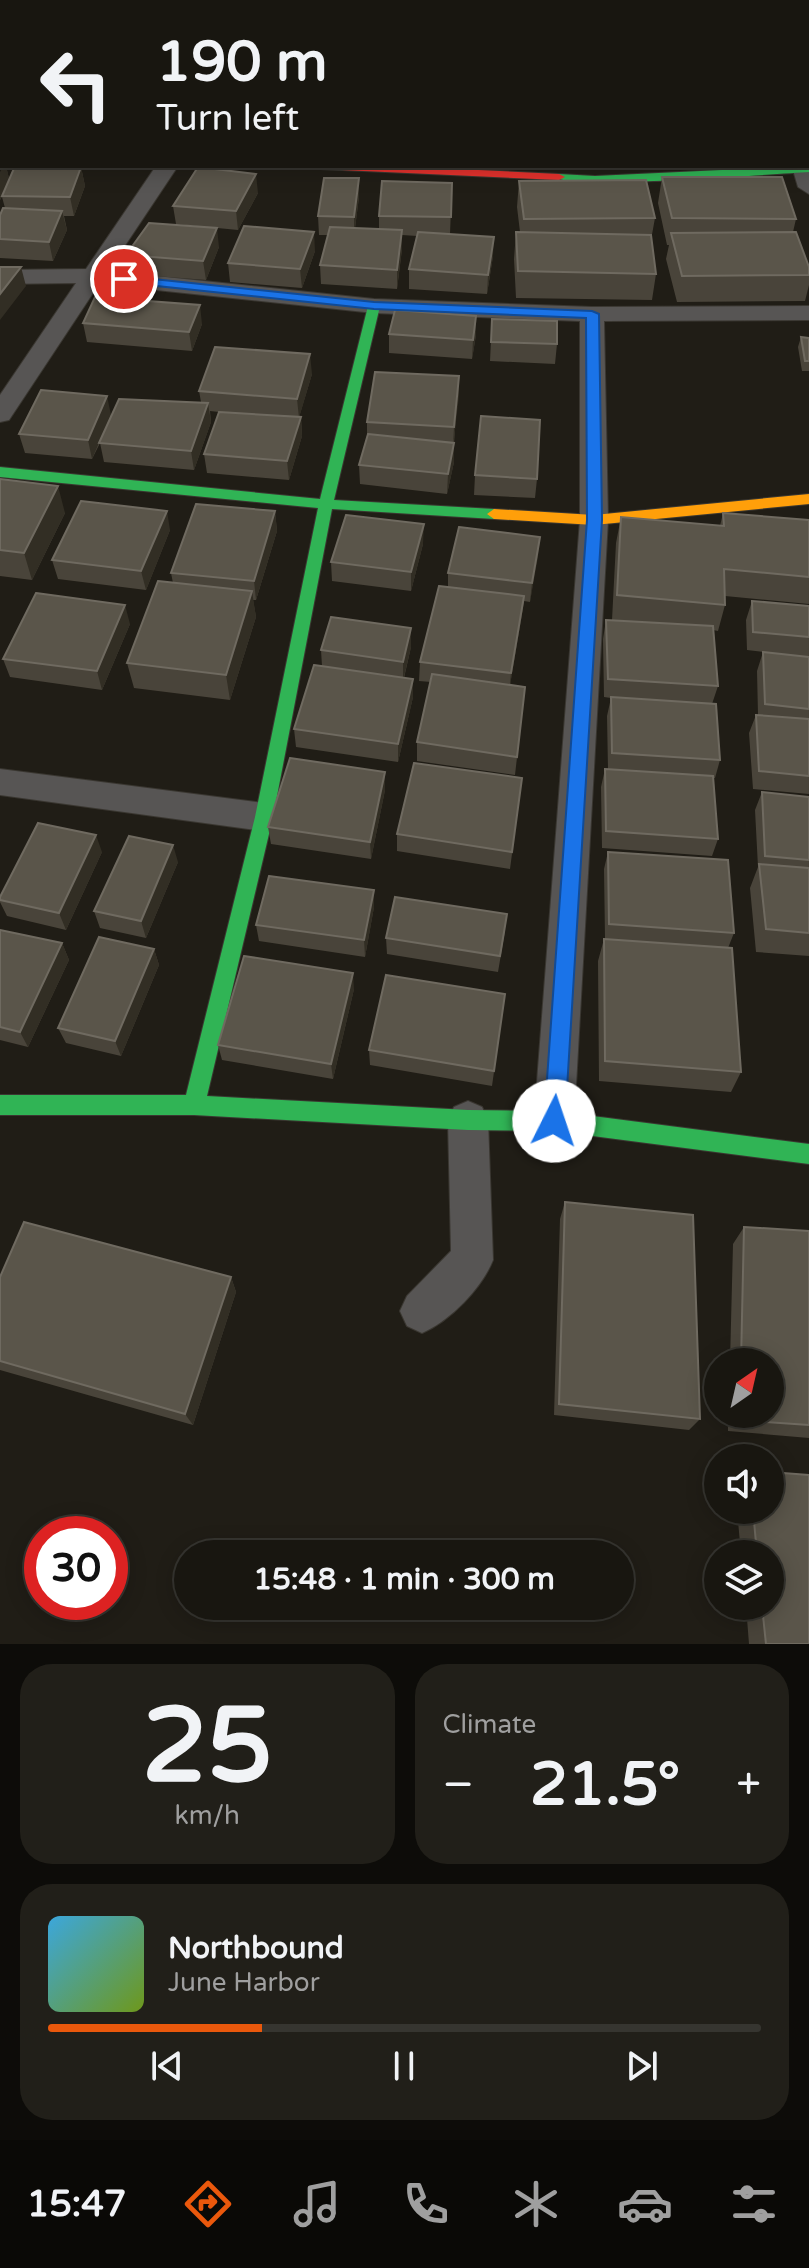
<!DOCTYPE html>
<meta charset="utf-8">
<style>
body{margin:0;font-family:"Varela Round",sans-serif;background:#211f19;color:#f1f3f6;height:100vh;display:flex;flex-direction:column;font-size:30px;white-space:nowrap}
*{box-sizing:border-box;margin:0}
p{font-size:26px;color:#9f9f9f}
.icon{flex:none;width:44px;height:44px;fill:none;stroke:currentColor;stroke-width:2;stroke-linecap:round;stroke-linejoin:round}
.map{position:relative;height:1644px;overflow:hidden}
.panel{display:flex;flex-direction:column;gap:20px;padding:20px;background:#0d0c09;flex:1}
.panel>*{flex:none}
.banner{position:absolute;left:0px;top:0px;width:810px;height:168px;box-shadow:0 4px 20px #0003,0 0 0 2px #363530;background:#181610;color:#f1f3f6;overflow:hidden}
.needle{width:52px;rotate:34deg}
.controls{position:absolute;left:704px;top:1348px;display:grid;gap:16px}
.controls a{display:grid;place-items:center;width:80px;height:80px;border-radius:50%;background:#181610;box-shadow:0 4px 20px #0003,0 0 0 2px #363530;font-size:40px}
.speed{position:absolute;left:24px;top:1516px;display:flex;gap:16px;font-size:40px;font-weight:700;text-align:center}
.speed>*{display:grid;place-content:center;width:104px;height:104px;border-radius:50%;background:#181610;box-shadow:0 4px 20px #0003,0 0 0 2px #363530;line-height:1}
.speed .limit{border:12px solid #d22;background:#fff;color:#111}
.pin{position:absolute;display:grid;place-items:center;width:68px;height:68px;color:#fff;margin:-34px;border:4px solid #fff;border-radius:50%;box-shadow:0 2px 8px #0007}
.me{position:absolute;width:88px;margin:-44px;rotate:4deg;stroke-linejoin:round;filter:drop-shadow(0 0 6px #0008)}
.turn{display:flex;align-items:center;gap:28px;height:168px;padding:0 24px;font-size:36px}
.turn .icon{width:104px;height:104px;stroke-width:2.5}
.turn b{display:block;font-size:56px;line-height:68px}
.big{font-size:60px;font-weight:700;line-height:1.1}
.panel .widget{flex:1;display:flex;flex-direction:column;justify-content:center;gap:12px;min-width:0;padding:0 28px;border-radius:32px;background:#211f19}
.panel .dial{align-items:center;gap:0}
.dial b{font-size:104px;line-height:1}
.song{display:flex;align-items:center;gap:24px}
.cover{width:96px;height:96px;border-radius:12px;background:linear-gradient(135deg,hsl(200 70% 55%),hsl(80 70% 35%))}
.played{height:8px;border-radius:4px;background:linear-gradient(90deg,#ea580c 30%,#363530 30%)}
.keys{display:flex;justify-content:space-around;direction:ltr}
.heat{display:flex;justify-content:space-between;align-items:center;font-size:44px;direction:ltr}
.panel .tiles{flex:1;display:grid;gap:20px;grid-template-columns:1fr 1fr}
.widget:last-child{grid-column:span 2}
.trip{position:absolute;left:174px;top:1540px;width:460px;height:80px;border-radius:40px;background:#181610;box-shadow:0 4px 20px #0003,0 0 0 2px #363530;font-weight:700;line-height:80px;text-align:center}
.menu{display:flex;height:128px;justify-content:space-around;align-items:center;background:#0a0906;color:#9f9f9f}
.menu .icon{width:56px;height:56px}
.menu .on{color:#ea580c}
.menu b{font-size:36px;color:#f1f3f6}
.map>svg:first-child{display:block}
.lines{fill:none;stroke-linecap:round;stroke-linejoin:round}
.street-casing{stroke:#3a3731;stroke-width:2}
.fast-casing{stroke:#3a3731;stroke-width:2}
.slow-casing{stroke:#3a3731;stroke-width:2}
.jam-casing{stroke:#3a3731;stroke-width:2}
.street{fill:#575554;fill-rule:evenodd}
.fast{fill:#30b455;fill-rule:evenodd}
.slow{fill:#ff9f0a;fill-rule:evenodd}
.jam{fill:#e5322d;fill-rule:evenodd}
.wall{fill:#49443a}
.shaded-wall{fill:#322e24}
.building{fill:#5a554a;stroke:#6f6a60;stroke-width:2}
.route{fill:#1a73e8;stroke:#114b97;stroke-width:2}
</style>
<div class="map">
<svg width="809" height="1644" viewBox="0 0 809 1644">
<rect width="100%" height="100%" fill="#201d16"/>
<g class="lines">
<!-- street casing -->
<g class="street-casing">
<path id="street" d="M74,0h20l-21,2z
M150,0h30l1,2h-30z
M613,0h33l1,2h-33z
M662,0h18v2h-18z
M2,57v13l-2,1v-13z
M809,64v13h-1v-13z
M809,165v29l-11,-7 -5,-17 3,-4z
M156,166h22l-70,105 266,28 218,8 217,-1v14l-205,1 4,199 -34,601 -6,13 -14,6 -14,-6 -6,-13 46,-601v-199l-206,-8 -275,-29 -90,136 -9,2v-27l76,-112 -76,1v-14l86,-1z
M0,769l264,34 12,4 5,10 -5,10 -12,4 -264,-36z
M468,1101l14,6 6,13 5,140c-11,28 -43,61 -71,73l-15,-7 -7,-15 7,-15 44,-45 -3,-131 6,-13z"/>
</g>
<!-- fast casing -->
<g class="fast-casing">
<path id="fast" d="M0,151h2v6h-2z
M809,166v6c-38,2 -236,18 -256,5l6,-3 36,2z
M374,302l6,4 -46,194 160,9 7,5 -7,5 -162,-10 -59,308 -66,279 261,14 86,1 255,33v20l-255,-33 -86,-1 -274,-15h-194v-20h186l69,-278 63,-309 -318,-31v-10l320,32 48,-193z"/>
</g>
<!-- slow casing -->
<g class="slow-casing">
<path id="slow" d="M809,494v10l-215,21 -100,-6 -7,-5 7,-5 100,6z"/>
</g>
<!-- jam casing -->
<g class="jam-casing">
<path id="jam" d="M314,166h80l165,8 6,3 -6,3 -239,-11z"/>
</g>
<!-- street -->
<use href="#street" class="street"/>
<!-- fast -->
<use href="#fast" class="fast"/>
<!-- slow -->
<use href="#slow" class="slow"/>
<!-- jam -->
<use href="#jam" class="jam"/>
</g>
<!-- wall -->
<path class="wall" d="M213,0h39l-2,2h-24z
M300,0h107l-1,2h-106z
M2,64v71l-2,-1v-68z
M2,166h4l3,13 72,-12 4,19 -11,30h-10l3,14 -14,31 -53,-3v-43l5,-7 -3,-11 -2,3z
M662,177l134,42 -3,13 16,35v18l-4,16 -128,1 -11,-43 3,-14h-2l-9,-42z
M519,181l136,37 -4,22 5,34 -4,26 -136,-2 -2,-39 2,-27h4l-3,-25z
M452,183l-2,51 43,22 -6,38 -78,-5v-20l8,-33 -15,-1v14l-5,40 -76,-5 -1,-19 8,-30h-9l-1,-19 41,-19 -4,31 24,1v-13z
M258,193l-20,37 -62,-6 -3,-18z
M219,247l-13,33 -76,-6 -4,-19z
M315,251l-13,37 -72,-6 -2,-19z
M476,316v19l-4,24 -83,-6v-19z
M492,319l65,25 -2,20 -65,-3z
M83,323l119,1 -10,27 -105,-9z
M801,337l8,1v33h-7l-4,-24z
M312,374l-13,43h2l1,19 -13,44 -82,-7 -3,-19 15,-42 -9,-1 1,11 -17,48 -90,-8 -4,-19 -8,16 -67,-6 -6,-19 92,-19 90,-13 -2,-11z
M459,376l-5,67v19l-7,32 -87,-10 -1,-19 8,-29v-14z
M475,475l62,4 -2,19 -61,-3z
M0,479l65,34 -33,67 -32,-4z
M275,511l2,20 -21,69h-3l3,17 -26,83 -96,-12 -7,-25 46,-80 -2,-10z
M723,513l86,7v84l-84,-8v9l-7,26 -5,-1 5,56 -6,18 8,56 -5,18h-2l5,61 -6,17 -110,-8 -1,-61 4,-18h3l-1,-53 4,-18 -7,-1 -1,-58 3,-19h6l4,-77 5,-26 99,9z
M170,530l-24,60 -88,-11 -6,-19z
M540,537l-10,65 -6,-1 -14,84 15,2 -10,88 -98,-14v-19l14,-60 -12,-1 1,-19 28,-75v-14z
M423,544l-12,47 -79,-10 -1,-19z
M752,601l57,5v188l-56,-5 -4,-56 7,-18h2l-1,-44 6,-19 36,4 -52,-6 -1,-30z
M130,624l-28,66 -92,-13 -7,-18z
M411,628v19l-7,31 9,19 -15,65 -102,-15 -2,-18 28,-63 -1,-16z
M385,772v18l-14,69 -100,-15 -3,-17z
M522,778l-12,91 -113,-18v-17z
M762,792l47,5v159l-53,-4 -6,-64 8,-21 -3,-57z
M102,852l-36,78 -59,-14 -7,-14v-5z
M608,852l126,81 -6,15 13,124 -10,20 -132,-11 -1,-120 6,-22h1l-1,-70z
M178,862l-32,76 -46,-10 -6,-17z
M374,907l-9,50 -106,-16 -3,-16z
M0,930l62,13 7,17 -41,87 -28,-7z
M505,931l-7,41 -111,-18 -1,-16z
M154,949l5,16 -38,91 -55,-13 -8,-15z
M354,989l-21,90 -111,-19 -4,-15z
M505,994l-13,92 -122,-21 -1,-15z
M565,1202l135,217 -11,11 -135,-15 6,-196z
M744,1227l65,4v207l-81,-7v-17h42v-52h-40l3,-118z
M0,1277h231l5,15 -43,133 -193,-55z
M737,1510h33l39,134h-60l-3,-38h24v-52h-29z"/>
<!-- shaded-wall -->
<path class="shaded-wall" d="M386,0h21l-1,2h-21z
M4,166h2l4,16 -10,18v-28z
M81,167l4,19 -11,30 -4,-19z
M256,174l2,19 -20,37 -2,-19z
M359,178v19l-5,39v-19z
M62,211l5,19 -14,31 -4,-19z
M217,228l2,19 -13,33 -3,-19z
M402,230v19l-5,40v-19z
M314,232l1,19 -13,37 -2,-19z
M494,237l-1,19 -6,38 1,-19z
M21,267l5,19 -26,34v-26z
M200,305l2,19 -10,27 -3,-19z
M476,316v19l-4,24 1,-19z
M310,354l2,20 -13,44 -2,-19z
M459,376v20l-6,51 1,-20z
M107,396l4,19 -19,44 -4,-19z
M208,403l3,19 -17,48 -3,-19z
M301,417l1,19 -13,44 -2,-19z
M454,443v19l-7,32 1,-20z
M58,486l7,27 -33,67 -8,-27z
M167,511l3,19 -24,60 -5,-19z
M275,511l2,20 -21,69 -2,-19z
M424,524l-1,20 -12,47v-19z
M540,537l-2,20 -8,45 2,-19z
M252,591l4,26 -26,83 -4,-25z
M524,596l-2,19 -13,76 2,-18z
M125,605l5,19 -28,66 -5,-19z
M411,628v19l-8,34v-19z
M413,679v18l-15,65v-18z
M385,772v18l-14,69 -1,-17z
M96,835l6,17 -36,78 -7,-17z
M173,845l5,17 -32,76 -5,-17z
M374,890v17l-9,50 -1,-17z
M62,943l7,17 -41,87 -8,-15z
M154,949l5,16 -38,91 -6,-15z
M353,973l1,16 -21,90 -2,-15z
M231,1277l5,15 -43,133 -8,-11z"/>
<!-- building -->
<path class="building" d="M415,0h100l-1,2h-100z
M527,0h84l16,2h-101z
M683,0h60l-1,2h-59z
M766,0h43v18l-1,2v-18h-43z
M2,64v14h-2v-12z
M0,90l2,1v26h-2z
M15,166h31l35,1 -11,30 -68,-1z
M198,167l58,7 -20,37 -63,-5z
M662,177h120l14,42 -124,-1z
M324,178h35l-5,39 -36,-1z
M646,180l9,38 -131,1 -5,-38z
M382,181l70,2 -1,34 -72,-1z
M3,208l59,3 -13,31 -49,-3v-24z
M149,223l68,5 -14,33 -77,-6z
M244,226l70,6 -14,37 -72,-6z
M330,227l72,3 -5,40 -77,-5z
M418,232l76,5 -6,38 -79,-6z
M516,232l135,3 5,39 -138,-3z
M796,232l13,35v8l-127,1 -11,-43z
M0,267h21l-21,27z
M95,297l105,8 -11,27 -106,-9z
M395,310l81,6 -3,24 -84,-6z
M492,319l65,2v23l-66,-2z
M801,337l8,1v23h-4z
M215,347l95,7 -13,45 -98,-8z
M375,372l84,4 -5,51 -87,-5z
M41,390l66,6 -19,44 -69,-6z
M119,399l89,4 -17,48 -92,-8z
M219,412l82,5 -14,44 -83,-7z
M481,416l59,4 -3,59 -62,-4z
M368,434l86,9 -6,31 -89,-9z
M0,479l58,7 -34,67 -24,-3z
M81,501l86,10 -26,60 -89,-11z
M196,504l79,7 -21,70 -83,-8z
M723,513l86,7v57l-85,-8 1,36 -108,-10 4,-78 103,9z
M346,515l78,9 -13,48 -80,-10z
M459,527l81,10 -8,46 -84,-10z
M158,581l94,10 -26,84 -99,-12z
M439,586l85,10 -13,77 -91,-11z
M36,593l89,12 -28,66 -94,-12z
M752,601l57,5v31l-56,-5z
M331,617l80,11 -8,34 -82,-12z
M606,620l107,6 5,60 -110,-7z
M763,652l46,5v52l-44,-5z
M314,665l99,14 -15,65 -104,-15z
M432,674l93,13 -8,70 -100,-15z
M611,697l105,7 4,56 -108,-7z
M756,715l53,4v57l-50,-5z
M290,758l95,14 -15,70 -102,-15z
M414,763l108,15 -10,74 -115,-18z
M605,769l108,7 5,63 -112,-8z
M762,792l47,5v63l-44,-4z
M38,823l58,12 -37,78 -59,-13v-3z
M129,836l44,9 -32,76 -47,-10z
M608,852l120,8 6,73 -125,-9z
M759,864l50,4v65l-43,-4z
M269,876l105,14 -10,50 -108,-15z
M395,897l112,17 -7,42 -114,-18z
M0,930l62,13 -42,89 -20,-5z
M99,937l55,12 -39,92 -57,-13z
M604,939l128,9 9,124 -136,-11z
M244,956l109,17 -22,91 -113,-19z
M386,975l119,19 -11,77 -125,-21z
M565,1202l128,13 7,204 -141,-15z
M24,1222l207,55 -46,137 -185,-53v-84z
M744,1227l65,4v194l-70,-5 1,-6h30v-52h-29z
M770,1472l39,3v169h-43l-4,-38h8v-52h-13l-4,-44h17z"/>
<!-- route -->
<path class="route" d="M124,276l250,26 218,9 7,3 3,206 -37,601 -3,8 -8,2 -7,-2 -3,-8 43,-601 -1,-202 -212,-9 -255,-27 -1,-3z"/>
</svg>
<div class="controls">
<a><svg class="needle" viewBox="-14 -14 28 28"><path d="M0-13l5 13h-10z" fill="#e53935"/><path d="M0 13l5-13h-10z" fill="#9f9f9f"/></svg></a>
<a><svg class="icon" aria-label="sound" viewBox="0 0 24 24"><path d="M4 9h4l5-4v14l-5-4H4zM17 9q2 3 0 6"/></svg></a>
<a><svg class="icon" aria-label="layers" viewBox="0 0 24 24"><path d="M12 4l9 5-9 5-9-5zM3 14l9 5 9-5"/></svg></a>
</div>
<div class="speed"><div class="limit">30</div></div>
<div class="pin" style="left:124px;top:279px;background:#d93025"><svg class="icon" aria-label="arrive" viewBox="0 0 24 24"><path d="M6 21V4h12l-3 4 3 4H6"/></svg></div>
<svg class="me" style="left:554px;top:1121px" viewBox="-20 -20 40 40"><circle r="19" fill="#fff"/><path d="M0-13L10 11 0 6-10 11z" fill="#1a73e8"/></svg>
<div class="trip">15:48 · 1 min · 300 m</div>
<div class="banner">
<div class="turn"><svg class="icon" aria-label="left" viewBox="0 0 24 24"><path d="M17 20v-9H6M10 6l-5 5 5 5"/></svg><div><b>190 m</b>Turn left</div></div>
</div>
</div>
<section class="panel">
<div class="tiles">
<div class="widget dial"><b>25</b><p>km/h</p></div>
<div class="widget"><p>Climate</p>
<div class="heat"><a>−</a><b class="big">21.5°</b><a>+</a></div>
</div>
<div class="widget">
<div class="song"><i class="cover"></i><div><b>Northbound</b><p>June Harbor</p></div></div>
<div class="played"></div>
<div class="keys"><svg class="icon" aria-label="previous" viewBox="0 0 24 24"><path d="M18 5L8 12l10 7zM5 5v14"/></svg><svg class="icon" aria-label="pause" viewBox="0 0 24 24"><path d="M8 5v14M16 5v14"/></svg><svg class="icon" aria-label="next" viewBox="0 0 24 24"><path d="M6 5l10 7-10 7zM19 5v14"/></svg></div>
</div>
</div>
</section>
<nav class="menu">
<b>15:47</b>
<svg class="icon on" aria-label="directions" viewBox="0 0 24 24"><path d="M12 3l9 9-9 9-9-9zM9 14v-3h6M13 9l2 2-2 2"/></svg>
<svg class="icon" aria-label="music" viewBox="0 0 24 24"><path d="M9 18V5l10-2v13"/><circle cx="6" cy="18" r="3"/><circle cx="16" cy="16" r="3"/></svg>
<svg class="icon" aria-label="phone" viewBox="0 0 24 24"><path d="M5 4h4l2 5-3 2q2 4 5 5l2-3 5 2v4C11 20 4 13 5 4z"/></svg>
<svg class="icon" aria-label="climate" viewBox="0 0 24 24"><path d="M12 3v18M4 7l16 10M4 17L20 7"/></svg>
<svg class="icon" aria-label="car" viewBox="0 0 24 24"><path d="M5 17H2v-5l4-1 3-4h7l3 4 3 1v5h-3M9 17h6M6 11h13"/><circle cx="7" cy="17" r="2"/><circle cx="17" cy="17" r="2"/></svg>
<svg class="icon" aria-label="filters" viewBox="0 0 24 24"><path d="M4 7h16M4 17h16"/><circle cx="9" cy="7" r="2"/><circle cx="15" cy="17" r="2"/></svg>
</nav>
